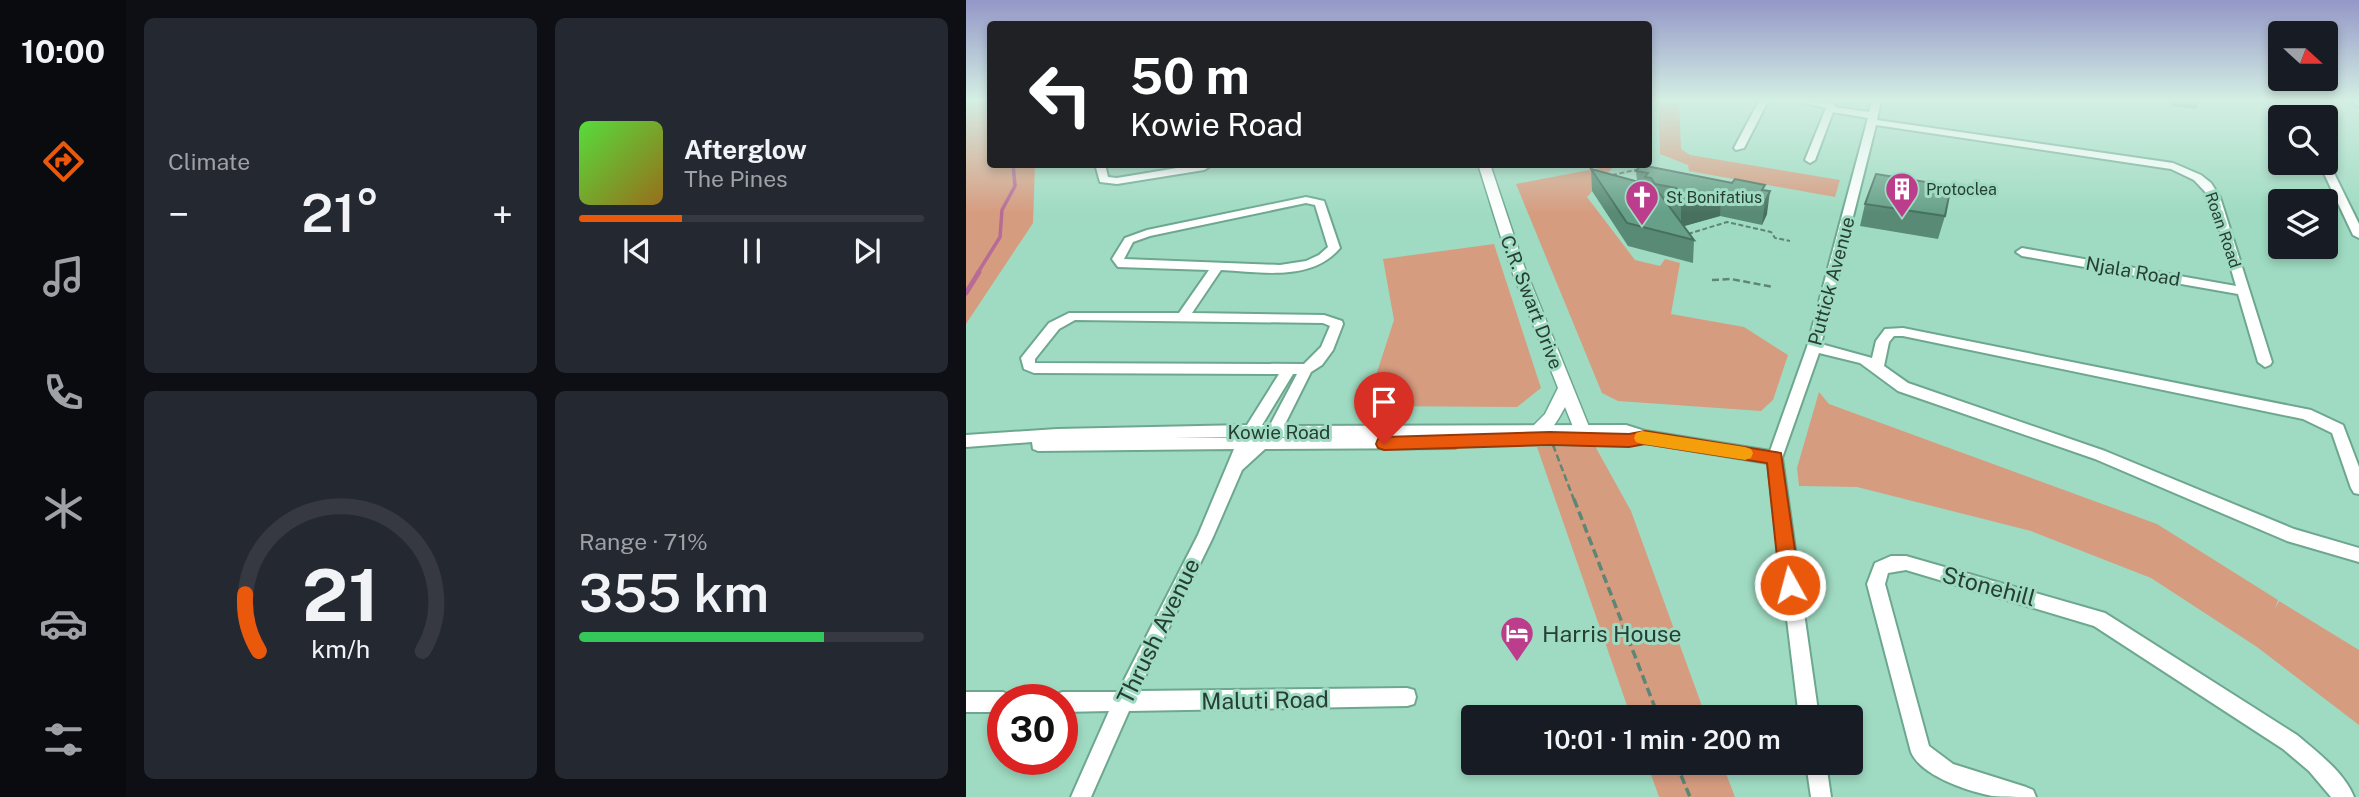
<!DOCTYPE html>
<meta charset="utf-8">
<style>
body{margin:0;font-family:"Public Sans",sans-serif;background:#242831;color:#f1f3f6;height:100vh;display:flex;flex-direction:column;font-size:26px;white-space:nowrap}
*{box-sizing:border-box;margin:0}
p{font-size:23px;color:#9ea1a6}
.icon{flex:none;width:38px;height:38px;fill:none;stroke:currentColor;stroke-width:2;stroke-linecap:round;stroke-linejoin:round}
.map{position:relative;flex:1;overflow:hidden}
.sheet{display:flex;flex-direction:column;gap:18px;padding:18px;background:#0d0f14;width:840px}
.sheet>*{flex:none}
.guide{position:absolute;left:21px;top:21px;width:665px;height:147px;border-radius:7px;box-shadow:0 4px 10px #0003;background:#202124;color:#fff;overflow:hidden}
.needle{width:46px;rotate:111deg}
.tools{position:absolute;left:1302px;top:21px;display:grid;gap:14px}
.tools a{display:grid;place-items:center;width:70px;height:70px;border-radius:7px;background:#171b24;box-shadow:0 4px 10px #0003;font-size:35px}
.speed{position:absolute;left:21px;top:684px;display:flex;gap:14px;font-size:35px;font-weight:700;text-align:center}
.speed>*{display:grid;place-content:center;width:91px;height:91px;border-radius:50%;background:#171b24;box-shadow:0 4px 10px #0003;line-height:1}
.speed .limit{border:10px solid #d22;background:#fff;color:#111}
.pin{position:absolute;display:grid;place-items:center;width:60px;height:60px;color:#fff;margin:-72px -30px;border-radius:50% 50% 50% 0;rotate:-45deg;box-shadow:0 0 7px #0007}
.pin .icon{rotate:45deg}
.me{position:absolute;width:77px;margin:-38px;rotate:353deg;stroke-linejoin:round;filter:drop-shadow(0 0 5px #0008)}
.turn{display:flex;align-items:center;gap:24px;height:147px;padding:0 28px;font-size:32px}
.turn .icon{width:91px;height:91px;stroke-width:2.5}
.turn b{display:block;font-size:49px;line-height:60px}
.big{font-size:52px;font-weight:600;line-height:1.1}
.sheet .widget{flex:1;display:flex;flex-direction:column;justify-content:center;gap:10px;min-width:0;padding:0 24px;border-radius:10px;background:#242831}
.sheet .dial{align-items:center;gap:0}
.dial svg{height:182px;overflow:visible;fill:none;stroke:#363941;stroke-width:7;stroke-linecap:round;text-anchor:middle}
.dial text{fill:#f1f3f6;stroke:none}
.song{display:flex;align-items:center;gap:21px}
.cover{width:84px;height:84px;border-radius:10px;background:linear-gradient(135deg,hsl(110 70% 55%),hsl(40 70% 35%))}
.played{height:7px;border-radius:4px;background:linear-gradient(90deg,#ea580c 30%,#363941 30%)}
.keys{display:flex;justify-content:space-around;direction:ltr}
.heat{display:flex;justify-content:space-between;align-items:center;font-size:38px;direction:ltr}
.charge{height:10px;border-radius:5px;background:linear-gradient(90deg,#34c759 71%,#363941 0)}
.sheet .tiles{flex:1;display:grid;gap:18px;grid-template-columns:repeat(2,1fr)}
.trip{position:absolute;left:495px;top:705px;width:402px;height:70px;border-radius:7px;background:#171b24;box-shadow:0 4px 10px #0003;font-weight:600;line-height:70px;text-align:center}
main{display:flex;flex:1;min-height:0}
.tab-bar{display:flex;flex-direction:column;width:126px;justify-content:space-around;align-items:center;background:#090b0e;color:#9ea1a6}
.tab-bar .icon{width:49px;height:49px}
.tab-bar .on{color:#ea580c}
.tab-bar b{font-size:32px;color:#f1f3f6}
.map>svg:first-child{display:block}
.green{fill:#d69c80}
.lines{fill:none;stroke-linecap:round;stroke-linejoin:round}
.stream-far1{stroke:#b76c95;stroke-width:3.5}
.stream{stroke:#b76c95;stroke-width:5}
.minor-casing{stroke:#6da78f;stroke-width:4}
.tertiary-casing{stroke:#6da78f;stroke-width:3}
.path-far2{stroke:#5d8675;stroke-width:2;stroke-dasharray:5 2.5;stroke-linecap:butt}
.path-far1{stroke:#5d8675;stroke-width:2.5;stroke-dasharray:7 3.5;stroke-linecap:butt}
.path{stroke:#5d8675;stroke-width:3.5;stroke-dasharray:9 4.5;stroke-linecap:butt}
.minor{fill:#fff;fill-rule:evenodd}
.tertiary{fill:#fff;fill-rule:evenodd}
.wall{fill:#588a75}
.shaded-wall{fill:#47705f}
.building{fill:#66a088;stroke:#47705f;stroke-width:2}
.route{fill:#ea580c;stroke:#983908;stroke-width:2}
.slow{fill:#f59e0b}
.labels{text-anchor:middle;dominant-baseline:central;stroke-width:6;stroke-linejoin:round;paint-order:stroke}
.far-poi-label{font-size:16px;fill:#263e34;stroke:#9fdbc2;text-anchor:start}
.far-street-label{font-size:16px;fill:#263e34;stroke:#9fdbc2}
.street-label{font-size:19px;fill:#263e34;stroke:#9fdbc2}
.near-street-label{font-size:23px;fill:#263e34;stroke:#9fdbc2}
.near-poi-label{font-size:23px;fill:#263e34;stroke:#9fdbc2;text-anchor:start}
</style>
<main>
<nav class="tab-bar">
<b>10:00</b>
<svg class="icon on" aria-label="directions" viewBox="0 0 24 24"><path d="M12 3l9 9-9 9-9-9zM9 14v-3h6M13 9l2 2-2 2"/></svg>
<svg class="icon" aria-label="music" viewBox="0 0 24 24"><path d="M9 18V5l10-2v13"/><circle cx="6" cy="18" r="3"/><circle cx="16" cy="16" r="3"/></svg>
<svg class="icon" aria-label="phone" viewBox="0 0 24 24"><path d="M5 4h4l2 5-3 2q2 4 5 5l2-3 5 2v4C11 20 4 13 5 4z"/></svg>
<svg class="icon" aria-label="climate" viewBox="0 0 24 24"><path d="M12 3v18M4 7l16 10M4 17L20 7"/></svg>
<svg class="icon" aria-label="car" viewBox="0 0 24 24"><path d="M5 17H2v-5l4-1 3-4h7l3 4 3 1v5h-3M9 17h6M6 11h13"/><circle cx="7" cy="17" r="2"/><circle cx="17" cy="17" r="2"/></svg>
<svg class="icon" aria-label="filters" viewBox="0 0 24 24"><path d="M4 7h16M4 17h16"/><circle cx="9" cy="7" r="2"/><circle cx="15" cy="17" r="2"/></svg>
</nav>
<section class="sheet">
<div class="tiles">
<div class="widget"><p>Climate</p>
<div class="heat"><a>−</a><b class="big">21°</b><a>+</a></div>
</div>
<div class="widget">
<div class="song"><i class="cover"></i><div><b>Afterglow</b><p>The Pines</p></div></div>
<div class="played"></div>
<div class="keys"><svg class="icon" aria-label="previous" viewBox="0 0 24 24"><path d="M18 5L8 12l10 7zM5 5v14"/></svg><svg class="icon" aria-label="pause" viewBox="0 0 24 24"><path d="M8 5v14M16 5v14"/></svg><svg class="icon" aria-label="next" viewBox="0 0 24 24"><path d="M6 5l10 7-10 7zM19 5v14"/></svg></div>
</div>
<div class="widget dial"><svg viewBox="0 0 100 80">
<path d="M14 69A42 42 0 1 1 86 69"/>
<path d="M14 69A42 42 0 0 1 8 44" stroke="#ea580c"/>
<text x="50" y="56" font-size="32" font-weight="700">21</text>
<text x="50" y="72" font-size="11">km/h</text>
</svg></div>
<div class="widget"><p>Range · 71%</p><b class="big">355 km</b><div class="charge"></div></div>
</div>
</section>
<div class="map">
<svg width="1393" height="797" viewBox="0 0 1393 797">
<rect width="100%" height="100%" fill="#9fdbc2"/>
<!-- green -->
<path class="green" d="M0,101h24v63l45,1 -2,58 -67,101z
M693,101h20l2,48 9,6 150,25 -5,17 -146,-26 -1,-6 -28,-11z
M649,165l-28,32 48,63 25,6 5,-7 15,4 -9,51 73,13 44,28 -15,45 -12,11 -143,-10 -16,-8 -86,-209z
M528,244l47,144 -24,19 -151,-1 28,-86 -11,-61z
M853,392l10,12 328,120 121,76 -3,9 4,-8 80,49v75l-102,-78 -106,-69 -120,-47 -174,-44 -58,-1 -2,-18z
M629,446l36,65 75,206h-75l-94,-270z
M681,763h75l13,34h-76z"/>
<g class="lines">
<!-- stream-far1 -->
<path class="stream-far1" d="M11,274l23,-37 2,-27 13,-24 -2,-22"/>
<!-- stream -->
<path class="stream" d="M0,293l13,-21"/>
<!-- minor casing -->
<g class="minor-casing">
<path id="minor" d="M793,101h9l-24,47 -8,2 -2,-2z
M831,101l37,3 1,3 34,5 3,-11h9l-4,19 296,43 28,12 10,8 9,14 52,165 -2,3 -5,2 -7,-5 -20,-68 -216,-38 -6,-4 6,-4 214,38 -26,-89 -16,-17 -23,-11 -295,-44 -55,219 51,14 4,-17 9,-12 18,-1 408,82 32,15 16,42v27l-5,-1 -3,-5 -19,-55 -29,-14 -400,-83h-9l-5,6 -5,24 24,17 197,68 189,78 65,19v14l-72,-21 -192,-82 -197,-68 -38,-28 -41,-10 -37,105 37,260h-20l-31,-255 -123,-20 -19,-6h-167l3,5 -2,4 -5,2 -190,1 -23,21 -29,67 -75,154 269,-3 7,2 2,7 -2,7 -7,2 -278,5 -38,86h-20l38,-86 -47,1v-12h-9l2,-5 7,-3h56l80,-157 36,-86 -196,2 -5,-2 -1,-7 -66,5v-12l91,-6 190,-4 32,-51 -245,-1 -10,-4 -3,-11 28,-35 20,-10h110l30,-43 -91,-3 -6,-8 13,-21 22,-8 159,-33 18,4 16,47c-29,34 -79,24 -119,22l-29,43 132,2 18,6 1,3 -10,26 -11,15 -11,7 -27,54 342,-1 19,6 125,20 37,-104 61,-229 -35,-6 -18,48 -5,3 -5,-3 21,-52zM340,203l9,2 13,42 -9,8 -13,6 -26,4 -156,-6 9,-17 17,-6zM109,320l248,3 7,3 -9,21 -17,17 -269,-1v-4l24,-30zM327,374h4l-27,51h-8zM274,437l-1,1h-66zM312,437h61l-62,1z
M1388,101h5v5l-3,-1z
M1360,162l4,3 29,59v14l-6,-3 -33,-70z
M129,164h10l3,13 9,1 84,-14 8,3 -5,3 -87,14 -17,-2z
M925,556h15l199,57 192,122c20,17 47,37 57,62h-23l-22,-26 -26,-22 -189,-123 -188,-56 -18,3 -3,11 44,162 24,18 73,23 7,3 3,7c-14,0 -31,0 -44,-1 -24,-5 -71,-20 -81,-44l-44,-168 8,-21z
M0,692h37l7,3 2,5h-9v12h-37z
M840,763h20l5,34h-20z"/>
</g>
<!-- tertiary casing -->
<g class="tertiary-casing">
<path id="tertiary" d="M512,164h12l34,102 70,173 -2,5h-12l-15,-37c-7,13 -18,35 -36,29l-2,-4 18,-18 13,-26 -48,-122z"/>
</g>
<!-- path-far2 -->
<path class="path-far2" d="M646,175l28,-6
M722,234l39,-12 44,10 4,6 15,3"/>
<!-- path-far1 -->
<path class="path-far1" d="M746,280l19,-1 42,8
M587,445l21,55"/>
<!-- path -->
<path class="path" d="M608,499l85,219
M710,763l14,34"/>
<!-- minor -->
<use href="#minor" class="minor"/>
<!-- tertiary -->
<use href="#tertiary" class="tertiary"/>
</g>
<!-- wall -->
<path class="wall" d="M1204,101h30l-4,8 -25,-3z
M625,169l46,12 -1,-10 96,12 32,7 3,24 -5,11 -42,-9 -36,10 10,14 -1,23 -65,-17 -36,-55z
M899,204l80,12 -7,23 -78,-13z"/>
<!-- shaded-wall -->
<path class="shaded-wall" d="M804,191l-3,23 -5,11 3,-23z
M755,193l-1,23 -39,11v-23z"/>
<!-- building -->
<path class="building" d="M675,165l91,18 3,-4 30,6 -3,5 8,1 -5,11 -44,-9 -40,11 -8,-10 7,-2 -4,-4 -21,-4 -4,-6 -6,-1 3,-4 -12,-2z
M625,169l63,17 40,54 -67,-17z
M910,174l75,12 -6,30 -80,-12z"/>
<!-- sky -->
<linearGradient id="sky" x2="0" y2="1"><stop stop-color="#9497c7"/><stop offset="0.47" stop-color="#d4efe4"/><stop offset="1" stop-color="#d4efe4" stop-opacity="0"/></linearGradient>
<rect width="1393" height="213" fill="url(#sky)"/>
<!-- route -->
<path class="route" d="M679,431l136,22 19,132 -3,6 -7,2 -7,-2 -3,-6 -13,-122 -122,-19 -16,3 -79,-2 -166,5 -6,-2 -2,-4 2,-5 6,-2 166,-5 79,2z"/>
<!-- slow -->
<path class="slow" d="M676,431l103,16 6,2 2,4 -2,5 -6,2 -103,-16 -6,-2 -2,-4 2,-5z"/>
<!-- icons -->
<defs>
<g id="building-pin" transform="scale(1.75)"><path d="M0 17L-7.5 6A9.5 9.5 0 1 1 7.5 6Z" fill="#bc3d8b" stroke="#9fdbc2"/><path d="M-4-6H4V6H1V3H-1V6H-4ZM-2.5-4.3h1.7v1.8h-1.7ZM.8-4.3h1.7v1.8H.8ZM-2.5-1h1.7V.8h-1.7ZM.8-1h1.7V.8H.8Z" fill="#fff"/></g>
<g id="church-pin" transform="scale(1.75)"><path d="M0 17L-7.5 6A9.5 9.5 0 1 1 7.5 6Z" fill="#bc3d8b" stroke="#9fdbc2"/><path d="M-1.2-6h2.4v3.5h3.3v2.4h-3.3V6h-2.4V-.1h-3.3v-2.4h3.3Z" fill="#fff"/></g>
<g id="hotel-pin" transform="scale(1.75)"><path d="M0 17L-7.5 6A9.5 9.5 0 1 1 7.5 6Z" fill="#bc3d8b" stroke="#9fdbc2"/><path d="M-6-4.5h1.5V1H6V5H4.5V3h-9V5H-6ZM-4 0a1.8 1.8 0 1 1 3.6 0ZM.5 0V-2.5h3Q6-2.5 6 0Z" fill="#fff"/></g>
</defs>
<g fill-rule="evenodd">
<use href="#building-pin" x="936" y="189"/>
<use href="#church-pin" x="676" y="197"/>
<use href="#hotel-pin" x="551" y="633"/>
</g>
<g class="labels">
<!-- far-poi labels -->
<g class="far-poi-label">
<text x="960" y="189">Protoclea</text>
<text x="700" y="197">St Bonifatius</text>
</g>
<!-- far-street labels -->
<g class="far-street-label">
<text transform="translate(1257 230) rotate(71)">Roan Road</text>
</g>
<!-- street labels -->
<g class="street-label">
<text transform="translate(1167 271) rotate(10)">Njala Road</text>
<text transform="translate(865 281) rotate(-75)">Puttick Avenue</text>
<text transform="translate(566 302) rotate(69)">C.R. Swart Drive</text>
<text x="313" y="432">Kowie Road</text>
</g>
<!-- near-street labels -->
<g class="near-street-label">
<text transform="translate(1023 586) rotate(15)">Stonehill</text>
<text transform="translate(192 631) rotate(-64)">Thrush Avenue</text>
<text transform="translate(299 700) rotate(-1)">Maluti Road</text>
</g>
<!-- near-poi labels -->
<g class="near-poi-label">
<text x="576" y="633">Harris House</text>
</g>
</g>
</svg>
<div class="tools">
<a><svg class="needle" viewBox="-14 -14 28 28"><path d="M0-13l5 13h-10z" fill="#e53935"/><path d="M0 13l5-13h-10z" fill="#9ea1a6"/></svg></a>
<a><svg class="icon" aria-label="search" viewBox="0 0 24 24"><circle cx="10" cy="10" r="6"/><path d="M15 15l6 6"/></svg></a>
<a><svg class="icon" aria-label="layers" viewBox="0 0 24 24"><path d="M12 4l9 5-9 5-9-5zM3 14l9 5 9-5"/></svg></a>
</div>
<div class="speed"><div class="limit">30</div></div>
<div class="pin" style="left:418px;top:444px;background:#d93025"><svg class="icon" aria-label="arrive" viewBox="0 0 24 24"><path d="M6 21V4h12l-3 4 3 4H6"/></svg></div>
<svg class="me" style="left:824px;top:585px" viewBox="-20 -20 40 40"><circle r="17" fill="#ea580c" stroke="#fff" stroke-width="3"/><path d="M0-11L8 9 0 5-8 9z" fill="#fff"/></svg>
<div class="trip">10:01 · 1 min · 200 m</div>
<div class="guide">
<div class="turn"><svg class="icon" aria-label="left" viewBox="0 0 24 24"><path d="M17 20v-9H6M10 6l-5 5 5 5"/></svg><div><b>50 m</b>Kowie Road</div></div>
</div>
</div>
</main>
